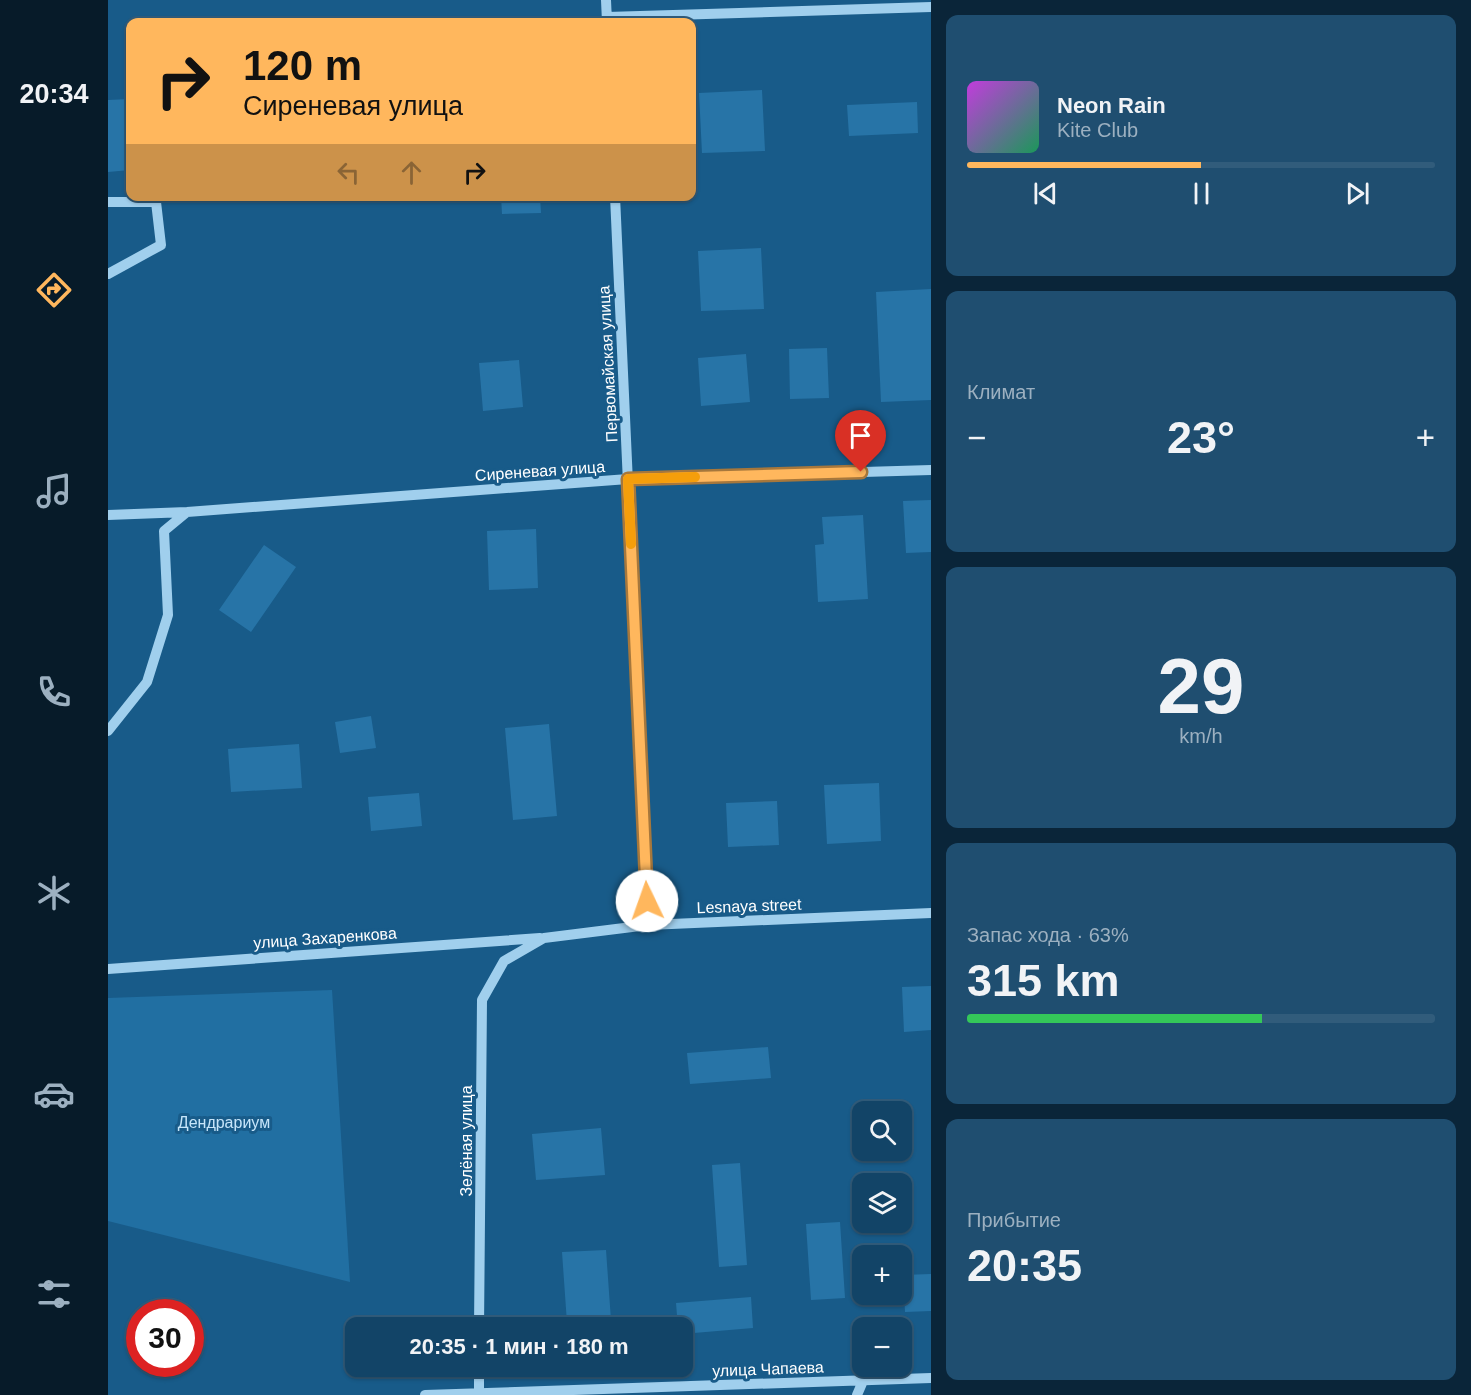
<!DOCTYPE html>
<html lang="ru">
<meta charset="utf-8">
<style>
body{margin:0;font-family:Arial,sans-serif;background:#1f4e70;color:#f1f3f6;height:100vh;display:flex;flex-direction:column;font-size:22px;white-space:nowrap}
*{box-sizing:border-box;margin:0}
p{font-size:20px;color:#9cb0c0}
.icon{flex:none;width:33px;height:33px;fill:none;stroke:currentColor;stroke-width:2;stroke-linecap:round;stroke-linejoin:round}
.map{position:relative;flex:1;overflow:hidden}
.sheet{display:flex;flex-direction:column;gap:15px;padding:15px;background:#0a2539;width:540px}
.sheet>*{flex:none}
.top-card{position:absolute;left:18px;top:18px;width:570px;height:183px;border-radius:12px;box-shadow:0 2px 4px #0004,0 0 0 2px #315c7b;background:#ffb75d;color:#111;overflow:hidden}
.tools{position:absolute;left:744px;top:1101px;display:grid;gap:12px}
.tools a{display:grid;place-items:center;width:60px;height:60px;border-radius:12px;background:#124467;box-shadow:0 2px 4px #0004,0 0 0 2px #315c7b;font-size:30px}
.speed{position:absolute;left:18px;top:1299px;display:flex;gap:12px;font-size:30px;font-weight:700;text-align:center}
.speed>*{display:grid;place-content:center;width:78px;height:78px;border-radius:50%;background:#124467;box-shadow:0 2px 4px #0004,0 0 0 2px #315c7b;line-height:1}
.speed .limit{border:9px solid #d22;background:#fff;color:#111}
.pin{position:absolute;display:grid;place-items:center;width:51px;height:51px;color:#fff;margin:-62px -26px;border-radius:50% 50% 50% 0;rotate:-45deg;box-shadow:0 0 6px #0007}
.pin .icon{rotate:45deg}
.me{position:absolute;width:66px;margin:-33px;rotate:357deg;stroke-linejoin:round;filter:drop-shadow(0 0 4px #0008)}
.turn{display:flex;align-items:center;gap:21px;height:126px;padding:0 18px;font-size:27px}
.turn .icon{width:78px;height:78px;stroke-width:2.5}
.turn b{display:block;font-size:42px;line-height:51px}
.lanes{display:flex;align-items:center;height:57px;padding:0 18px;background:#0003;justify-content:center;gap:30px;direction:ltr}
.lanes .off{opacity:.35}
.big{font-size:45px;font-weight:600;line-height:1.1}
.sheet .tile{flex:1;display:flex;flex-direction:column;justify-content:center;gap:9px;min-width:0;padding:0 21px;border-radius:12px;background:#1f4e70}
.sheet .dial{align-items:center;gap:0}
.dial b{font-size:78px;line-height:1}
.song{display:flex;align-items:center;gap:18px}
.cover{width:72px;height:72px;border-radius:9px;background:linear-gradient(135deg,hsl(290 70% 55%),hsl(150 70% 35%))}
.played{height:6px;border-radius:3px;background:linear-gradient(90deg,#ffb75d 50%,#315c7b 50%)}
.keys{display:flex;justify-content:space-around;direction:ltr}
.heat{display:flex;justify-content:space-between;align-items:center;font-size:33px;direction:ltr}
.charge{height:9px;border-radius:4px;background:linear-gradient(90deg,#34c759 63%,#315c7b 0)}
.trip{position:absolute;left:237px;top:1317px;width:348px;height:60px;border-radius:12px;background:#124467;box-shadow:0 2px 4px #0004,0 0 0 2px #315c7b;font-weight:600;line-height:60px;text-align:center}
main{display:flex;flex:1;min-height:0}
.menu{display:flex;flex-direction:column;width:108px;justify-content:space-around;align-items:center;background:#071b29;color:#9cb0c0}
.menu .icon{width:42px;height:42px}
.menu .active{color:#ffb75d}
.menu b{font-size:27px;color:#f1f3f6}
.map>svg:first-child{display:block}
.green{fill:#216fa2}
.building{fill:#2774a7}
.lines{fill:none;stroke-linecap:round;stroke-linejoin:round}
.minor{stroke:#a0cfed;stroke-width:10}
.route-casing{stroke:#a6773c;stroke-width:15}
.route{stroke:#ffb75d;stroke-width:10}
.slow{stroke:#f59e0b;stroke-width:10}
.labels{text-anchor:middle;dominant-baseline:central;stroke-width:6;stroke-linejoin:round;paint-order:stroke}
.street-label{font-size:16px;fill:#fff;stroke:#185b89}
.park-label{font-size:16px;fill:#c6e5fa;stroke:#185b89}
</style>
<main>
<nav class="menu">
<b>20:34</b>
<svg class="icon active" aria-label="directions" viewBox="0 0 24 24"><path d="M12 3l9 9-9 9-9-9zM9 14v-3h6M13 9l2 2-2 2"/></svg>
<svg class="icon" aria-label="music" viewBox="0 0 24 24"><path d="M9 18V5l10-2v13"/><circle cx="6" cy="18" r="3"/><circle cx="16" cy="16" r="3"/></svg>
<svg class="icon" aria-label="phone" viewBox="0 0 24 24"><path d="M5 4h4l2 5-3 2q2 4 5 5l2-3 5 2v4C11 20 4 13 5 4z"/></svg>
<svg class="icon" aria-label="climate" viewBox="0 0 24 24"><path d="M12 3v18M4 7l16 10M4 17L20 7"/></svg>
<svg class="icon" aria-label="car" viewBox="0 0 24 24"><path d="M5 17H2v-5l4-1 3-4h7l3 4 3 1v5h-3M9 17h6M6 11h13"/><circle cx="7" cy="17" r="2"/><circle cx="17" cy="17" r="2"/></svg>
<svg class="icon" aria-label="filters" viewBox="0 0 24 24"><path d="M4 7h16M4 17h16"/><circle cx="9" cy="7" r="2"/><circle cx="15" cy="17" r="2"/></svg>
</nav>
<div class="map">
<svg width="823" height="1395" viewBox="0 0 823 1395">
<rect width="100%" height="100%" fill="#185b89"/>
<!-- green -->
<path class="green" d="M224,990l18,292 -242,-61v-223z"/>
<!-- building -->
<path class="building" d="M654,90l3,61 -63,2 -3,-60z
M22,99v71l-22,2v-72z
M809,102l1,31 -69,3 -2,-31z
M393,196h39l1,17 -39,1z
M653,248l3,61 -63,2 -3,-60z
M823,289v111l-50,2 -5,-110z
M719,348l2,50 -39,1 -1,-50z
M638,354l4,48 -49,4 -3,-48z
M411,360l4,47 -40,4 -4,-48z
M823,500v52l-25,1 -3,-52z
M755,515l5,84 -50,3 -3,-57 9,-1 -2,-27z
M428,529l2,59 -49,2 -2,-59z
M156,545l32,22 -45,65 -32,-22z
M263,716l5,32 -36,5 -5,-31z
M441,724l8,92 -44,4 -8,-92z
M191,744l3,44 -71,4 -3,-43z
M771,783l2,58 -54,3 -3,-59z
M311,793l3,33 -51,5 -3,-34z
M669,801l2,44 -51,2 -2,-44z
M823,986v44l-27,2 -2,-45z
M660,1047l3,31 -81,6 -3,-31z
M493,1128l4,47 -69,5 -4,-46z
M632,1163l7,102 -28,2 -7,-102z
M732,1222l5,76 -34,2 -5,-76z
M498,1250l5,70 -44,3 -5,-71z
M823,1274v37l-26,1 -2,-37z
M643,1297l2,31 -71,6v-6h-4l-2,-25z"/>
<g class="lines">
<!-- minor -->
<path class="minor" d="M498,0l1,22
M499,17l324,-10
M507,196l33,729
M0,202h48l5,43 -53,29
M0,515l79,-3 441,-33 303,-9
M0,731l39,-49 21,-67 -4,-84 23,-19
M0,969l432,-31
M371,1328l3,-328 22,-39 40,-23 104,-13 283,-12
M317,1395l506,-17
M371,1395v-29
M749,1395l6,-14"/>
</g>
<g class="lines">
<!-- route casing -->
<g class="route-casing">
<path id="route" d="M539,901l-19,-422 233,-7"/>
</g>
<!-- route -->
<use href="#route" class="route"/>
<!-- slow -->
<path class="slow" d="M523,544l-3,-65 67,-2"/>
</g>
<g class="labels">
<!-- street labels -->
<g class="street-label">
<text transform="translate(500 364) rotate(-93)">Первомайская улица</text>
<text transform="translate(432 471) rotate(-4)">Сиреневая улица</text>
<text transform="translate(641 906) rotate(-2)">Lesnaya street</text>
<text transform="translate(217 938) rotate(-4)">улица Захаренкова</text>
<text transform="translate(358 1141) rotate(-90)">Зелёная улица</text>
<text transform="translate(660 1369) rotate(-2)">улица Чапаева</text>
</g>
<!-- park labels -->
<g class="park-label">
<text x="116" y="1122">Дендрариум</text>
</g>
</g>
</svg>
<div class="tools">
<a><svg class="icon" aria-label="search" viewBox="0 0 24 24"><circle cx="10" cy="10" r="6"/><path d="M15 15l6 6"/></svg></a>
<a><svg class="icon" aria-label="layers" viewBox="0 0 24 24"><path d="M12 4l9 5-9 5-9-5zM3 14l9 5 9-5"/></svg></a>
<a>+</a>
<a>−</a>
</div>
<div class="speed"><div class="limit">30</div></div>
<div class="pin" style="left:753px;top:472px;background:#d93025"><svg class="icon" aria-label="arrive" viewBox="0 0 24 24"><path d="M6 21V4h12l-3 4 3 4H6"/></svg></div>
<svg class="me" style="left:539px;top:901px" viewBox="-20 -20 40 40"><circle r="19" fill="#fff"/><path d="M0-13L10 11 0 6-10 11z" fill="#ffb75d"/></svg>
<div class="trip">20:35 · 1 мин · 180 m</div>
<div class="top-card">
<div class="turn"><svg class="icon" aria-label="right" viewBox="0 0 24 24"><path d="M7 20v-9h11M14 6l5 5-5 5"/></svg><div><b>120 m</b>Сиреневая улица</div></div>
<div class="lanes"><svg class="icon off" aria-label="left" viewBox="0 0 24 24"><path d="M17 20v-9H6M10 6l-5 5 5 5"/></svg><svg class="icon off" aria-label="ahead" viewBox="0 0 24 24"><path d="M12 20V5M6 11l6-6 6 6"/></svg><svg class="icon" aria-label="right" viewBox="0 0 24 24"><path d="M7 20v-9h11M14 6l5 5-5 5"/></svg></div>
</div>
</div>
<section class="sheet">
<div class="tile">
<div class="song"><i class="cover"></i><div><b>Neon Rain</b><p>Kite Club</p></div></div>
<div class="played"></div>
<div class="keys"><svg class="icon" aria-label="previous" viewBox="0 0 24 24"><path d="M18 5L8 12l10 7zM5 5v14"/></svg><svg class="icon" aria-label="pause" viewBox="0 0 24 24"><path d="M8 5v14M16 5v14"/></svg><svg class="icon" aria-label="next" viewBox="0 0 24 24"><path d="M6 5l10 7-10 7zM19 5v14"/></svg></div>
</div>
<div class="tile"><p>Климат</p>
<div class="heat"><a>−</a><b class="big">23°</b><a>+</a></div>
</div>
<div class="tile dial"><b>29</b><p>km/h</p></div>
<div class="tile"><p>Запас хода · 63%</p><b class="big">315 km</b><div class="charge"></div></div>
<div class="tile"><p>Прибытие</p><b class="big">20:35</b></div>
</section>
</main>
